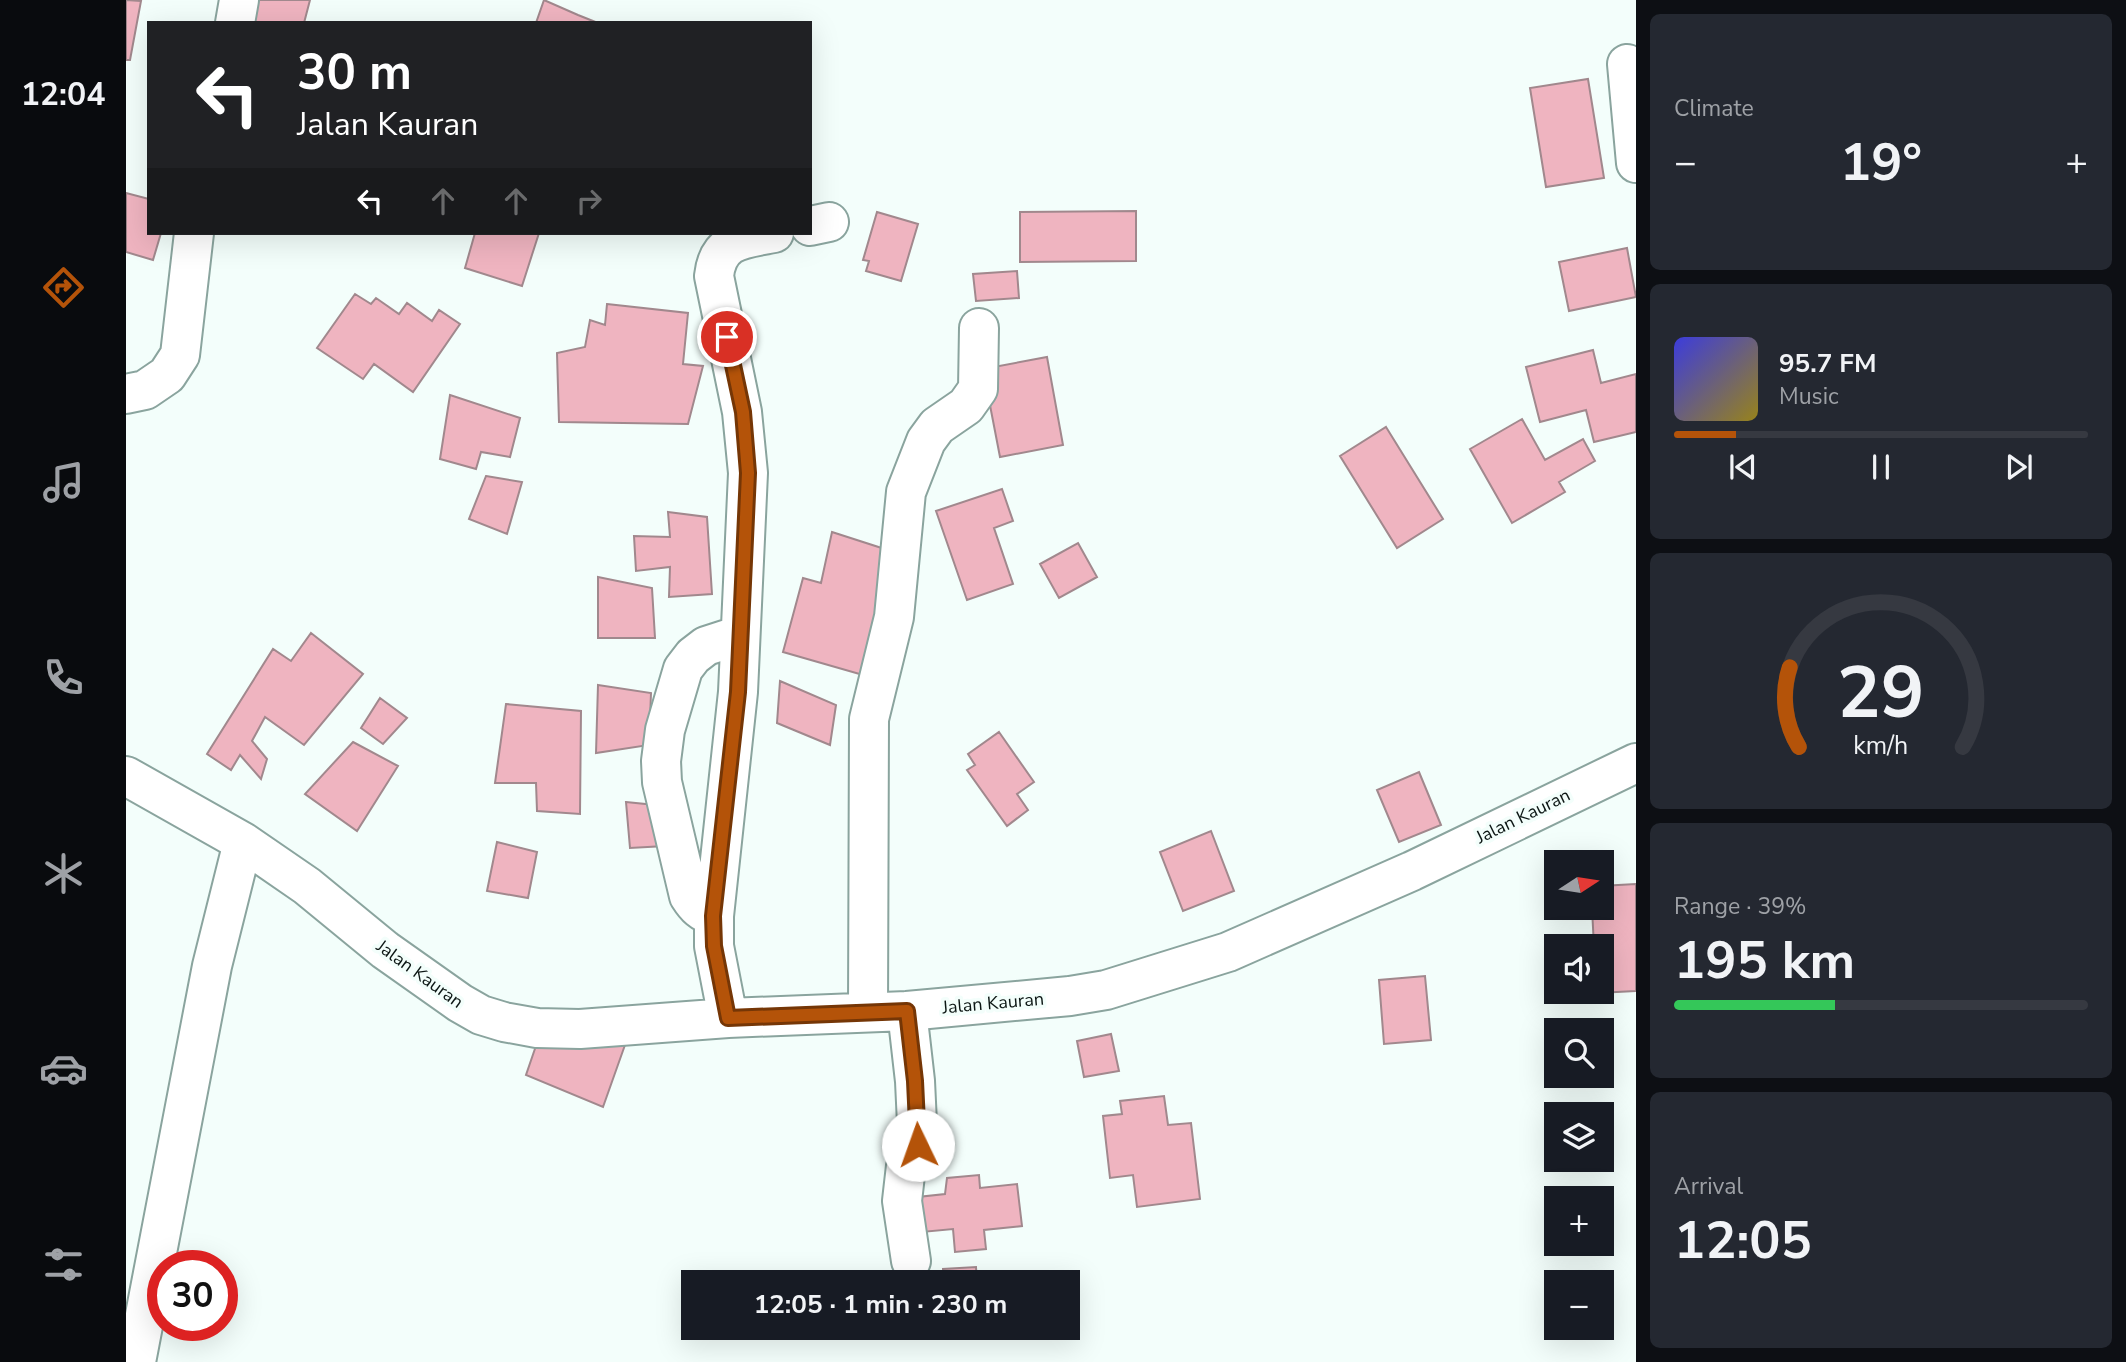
<!DOCTYPE html>
<meta charset="utf-8">
<style>
body{margin:0;font-family:"Nunito Sans",sans-serif;background:#242831;color:#f1f3f6;height:100vh;display:flex;flex-direction:column;font-size:26px;white-space:nowrap}
*{box-sizing:border-box;margin:0}
p{font-size:23px;color:#9ea1a6}
.icon{flex:none;width:38px;height:38px;fill:none;stroke:currentColor;stroke-width:2;stroke-linecap:round;stroke-linejoin:round}
.map{position:relative;flex:1;overflow:hidden}
.sheet{display:flex;flex-direction:column;gap:14px;padding:14px;background:#0d0f14;width:490px}
.sheet>*{flex:none}
.hud{position:absolute;left:21px;top:21px;width:665px;height:214px;border-radius:0px;box-shadow:0 7px 28px #0002;background:#202124;color:#fff;overflow:hidden}
.needle{width:46px;rotate:78deg}
.tools{position:absolute;left:1418px;top:850px;display:grid;gap:14px}
.tools a{display:grid;place-items:center;width:70px;height:70px;border-radius:0px;background:#171b24;box-shadow:0 7px 28px #0002;font-size:35px}
.speed{position:absolute;left:21px;top:1250px;display:flex;gap:14px;font-size:35px;font-weight:700;text-align:center}
.speed>*{display:grid;place-content:center;width:91px;height:91px;border-radius:50%;background:#171b24;box-shadow:0 7px 28px #0002;line-height:1}
.speed .limit{border:10px solid #d22;background:#fff;color:#111}
.pin{position:absolute;display:grid;place-items:center;width:60px;height:60px;color:#fff;margin:-30px;border:4px solid #fff;border-radius:50%;box-shadow:0 2px 7px #0007}
.me{position:absolute;width:77px;margin:-38px;rotate:357deg;stroke-linejoin:round;filter:drop-shadow(0 0 5px #0008)}
.turn{display:flex;align-items:center;gap:24px;height:147px;padding:0 35px;font-size:32px}
.turn .icon{width:91px;height:91px;stroke-width:2.5}
.turn b{display:block;font-size:49px;line-height:60px}
.lanes{display:flex;align-items:center;height:66px;padding:0 35px;background:#0003;justify-content:center;gap:35px;direction:ltr}
.lanes .off{opacity:.35}
.big{font-size:52px;font-weight:700;line-height:1.1}
.sheet .tile{flex:1;display:flex;flex-direction:column;justify-content:center;gap:10px;min-width:0;padding:0 24px;border-radius:10px;background:#242831}
.sheet .dial{align-items:center;gap:0}
.dial svg{height:182px;overflow:visible;fill:none;stroke:#363941;stroke-width:7;stroke-linecap:round;text-anchor:middle}
.dial text{fill:#f1f3f6;stroke:none}
.song{display:flex;align-items:center;gap:21px}
.cover{width:84px;height:84px;border-radius:10px;background:linear-gradient(135deg,hsl(240 70% 55%),hsl(50 70% 35%))}
.played{height:7px;border-radius:4px;background:linear-gradient(90deg,#b45309 15%,#363941 15%)}
.keys{display:flex;justify-content:space-around;direction:ltr}
.heat{display:flex;justify-content:space-between;align-items:center;font-size:38px;direction:ltr}
.charge{height:10px;border-radius:5px;background:linear-gradient(90deg,#34c759 39%,#363941 0)}
.trip{position:absolute;left:555px;top:1270px;width:399px;height:70px;border-radius:0px;background:#171b24;box-shadow:0 7px 28px #0002;font-weight:700;line-height:70px;text-align:center}
main{display:flex;flex:1;min-height:0}
.tab-bar{display:flex;flex-direction:column;width:126px;justify-content:space-around;align-items:center;background:#090b0e;color:#9ea1a6}
.tab-bar .icon{width:49px;height:49px}
.tab-bar .selected{color:#b45309}
.tab-bar b{font-size:32px;color:#f1f3f6}
.map>svg:first-child{display:block}
.building{fill:#efb4c0;stroke:#a1888d;stroke-width:2}
.lines{fill:none;stroke-linecap:round;stroke-linejoin:round}
.minor-casing{stroke:#8aa49e;stroke-width:42}
.minor{stroke:#fff;stroke-width:38}
.route-casing{stroke:#753606;stroke-width:18}
.route{stroke:#b45309;stroke-width:12}
.labels{text-anchor:middle;dominant-baseline:central;stroke-width:7;stroke-linejoin:round;paint-order:stroke}
.street-label{font-size:18px;fill:#0c1614;stroke:#f3fefb}
</style>
<main>
<nav class="tab-bar">
<b>12:04</b>
<svg class="icon selected" aria-label="directions" viewBox="0 0 24 24"><path d="M12 3l9 9-9 9-9-9zM9 14v-3h6M13 9l2 2-2 2"/></svg>
<svg class="icon" aria-label="music" viewBox="0 0 24 24"><path d="M9 18V5l10-2v13"/><circle cx="6" cy="18" r="3"/><circle cx="16" cy="16" r="3"/></svg>
<svg class="icon" aria-label="phone" viewBox="0 0 24 24"><path d="M5 4h4l2 5-3 2q2 4 5 5l2-3 5 2v4C11 20 4 13 5 4z"/></svg>
<svg class="icon" aria-label="climate" viewBox="0 0 24 24"><path d="M12 3v18M4 7l16 10M4 17L20 7"/></svg>
<svg class="icon" aria-label="car" viewBox="0 0 24 24"><path d="M5 17H2v-5l4-1 3-4h7l3 4 3 1v5h-3M9 17h6M6 11h13"/><circle cx="7" cy="17" r="2"/><circle cx="17" cy="17" r="2"/></svg>
<svg class="icon" aria-label="filters" viewBox="0 0 24 24"><path d="M4 7h16M4 17h16"/><circle cx="9" cy="7" r="2"/><circle cx="15" cy="17" r="2"/></svg>
</nav>
<div class="map">
<svg width="1510" height="1362" viewBox="0 0 1510 1362">
<rect width="100%" height="100%" fill="#f3fefb"/>
<!-- building -->
<path class="building" d="M0,0l15,1 -11,59h-4z
M132,0h52l-6,23h-52z
M418,0l34,15 20,8h-62z
M1462,79l16,99 -58,9 -16,-99z
M0,193l23,6v34h12l-8,27 -27,-8z
M1010,211v50l-116,1v-50z
M751,212l41,12 -17,57 -35,-10 3,-10 -6,-1z
M349,233h64l-17,53 -57,-18z
M1501,248l9,49 -67,14 -10,-49z
M891,271l2,27 -43,3 -3,-27z
M229,294l16,10 5,-6 23,16 8,-11 25,18 7,-11 21,14 -47,68 -39,-28 -11,15 -46,-31z
M481,304l81,9 -5,51 20,2 -15,58 -129,-2 -2,-69 28,-6 5,-27 15,5z
M1467,350l8,33 35,-9v58l-42,10 -8,-32 -46,12 -14,-55z
M921,357l16,88 -63,12 -17,-88z
M324,395l70,23 -10,39 -29,-5 -5,17 -36,-10z
M1396,419l23,41 38,-21 12,22 -36,21 6,10 -53,31 -42,-74z
M1260,427l57,92 -46,29 -57,-92z
M360,476l36,6 -15,52 -38,-15z
M876,489l11,32 -19,7 19,56 -46,16 -31,-89z
M542,512l39,5 5,77 -43,3 1,-30 -34,4 -2,-35 36,1z
M706,532l62,20 -31,123 -80,-23 20,-74 18,5z
M952,543l19,34 -38,21 -19,-34z
M472,577l54,11 3,50h-57z
M185,633l52,41 -59,71 -39,-28 -13,24 15,18 -6,20 -21,-24 -9,15 -24,-16 66,-105 18,12z
M654,681l56,24 -6,40 -53,-22z
M472,685l53,8 -2,52 -53,8z
M254,698l27,20 -24,26 -22,-16z
M380,704l75,7 -1,103 -43,-3 -1,-28h-41z
M873,732l35,50 -17,12 11,16 -21,16 -40,-56 8,-5 -7,-11z
M227,742l45,24 -41,65 -52,-37z
M1293,772l22,53 -42,17 -22,-52z
M500,802l29,3 10,41 -35,2z
M1085,831l23,60 -51,20 -23,-59z
M371,842l40,10 -9,46 -41,-7z
M1510,884v107l-39,2 4,-1v-45h-7l-2,-39h9v-22z
M1299,976l6,64 -47,4 -5,-64z
M985,1034l8,37 -35,6 -7,-36z
M413,1037l86,8 -22,62 -77,-32z
M1038,1096l4,29 23,-2 9,76 -63,8 -4,-32 -23,3 -7,-62 19,-2 -2,-13z
M853,1175l1,13 37,-4 5,42 -38,4 2,19 -31,3 -2,-23 -31,3 -4,-35 27,-3 2,-16z
M850,1267l1,16h-33l-1,-14z
M812,1276l1,7h-32l-1,-3z"/>
<g class="lines">
<!-- minor casing -->
<g class="minor-casing">
<path id="minor" d="M109,23l4,-23
M1501,64l9,99
M684,226l19,-4
M0,394l19,-4 22,-15 13,-20 14,-122
M0,776l117,66 64,44 78,64 75,53 21,12 23,7 33,6 43,1 148,-11 179,-7 163,-15 36,-6 122,-38 184,-81 224,-108
M588,916c-12,-3 -18,-9 -25,-20l-27,-114 -1,-21 4,-31 18,-61 10,-13 13,-10 34,-11
M781,1011l8,70 3,64 -12,21 -4,35 9,60
M742,1012l1,-293 25,-102 12,-125 20,-51 11,-15 29,-20 12,-17 1,-61
M602,1018l-14,-72v-30l24,-224 10,-219 -6,-61 -28,-136c4,-37 29,-37 60,-43
M10,1362l76,-396 31,-124"/>
</g>
<!-- minor -->
<use href="#minor" class="minor"/>
</g>
<g class="lines">
<!-- route casing -->
<g class="route-casing">
<path id="route" d="M601,337l16,75 5,61 -10,219 -25,224 1,30 14,72 179,-7 8,70 3,64"/>
</g>
<!-- route -->
<use href="#route" class="route"/>
</g>
<g class="labels">
<!-- street labels -->
<g class="street-label">
<text transform="translate(1397 816) rotate(-26)">Jalan Kauran</text>
<text transform="translate(294 974) rotate(36)">Jalan Kauran</text>
<text transform="translate(867 1003) rotate(-5)">Jalan Kauran</text>
</g>
</g>
</svg>
<div class="tools">
<a><svg class="needle" viewBox="-14 -14 28 28"><path d="M0-13l5 13h-10z" fill="#e53935"/><path d="M0 13l5-13h-10z" fill="#9ea1a6"/></svg></a>
<a><svg class="icon" aria-label="sound" viewBox="0 0 24 24"><path d="M4 9h4l5-4v14l-5-4H4zM17 9q2 3 0 6"/></svg></a>
<a><svg class="icon" aria-label="search" viewBox="0 0 24 24"><circle cx="10" cy="10" r="6"/><path d="M15 15l6 6"/></svg></a>
<a><svg class="icon" aria-label="layers" viewBox="0 0 24 24"><path d="M12 4l9 5-9 5-9-5zM3 14l9 5 9-5"/></svg></a>
<a>+</a>
<a>−</a>
</div>
<div class="speed"><div class="limit">30</div></div>
<div class="pin" style="left:601px;top:337px;background:#d93025"><svg class="icon" aria-label="arrive" viewBox="0 0 24 24"><path d="M6 21V4h12l-3 4 3 4H6"/></svg></div>
<svg class="me" style="left:792px;top:1145px" viewBox="-20 -20 40 40"><circle r="19" fill="#fff"/><path d="M0-13L10 11 0 6-10 11z" fill="#b45309"/></svg>
<div class="trip">12:05 · 1 min · 230 m</div>
<div class="hud">
<div class="turn"><svg class="icon" aria-label="left" viewBox="0 0 24 24"><path d="M17 20v-9H6M10 6l-5 5 5 5"/></svg><div><b>30 m</b>Jalan Kauran</div></div>
<div class="lanes"><svg class="icon" aria-label="left" viewBox="0 0 24 24"><path d="M17 20v-9H6M10 6l-5 5 5 5"/></svg><svg class="icon off" aria-label="ahead" viewBox="0 0 24 24"><path d="M12 20V5M6 11l6-6 6 6"/></svg><svg class="icon off" aria-label="ahead" viewBox="0 0 24 24"><path d="M12 20V5M6 11l6-6 6 6"/></svg><svg class="icon off" aria-label="right" viewBox="0 0 24 24"><path d="M7 20v-9h11M14 6l5 5-5 5"/></svg></div>
</div>
</div>
<section class="sheet">
<div class="tile"><p>Climate</p>
<div class="heat"><a>−</a><b class="big">19°</b><a>+</a></div>
</div>
<div class="tile">
<div class="song"><i class="cover"></i><div><b>95.7 FM</b><p>Music</p></div></div>
<div class="played"></div>
<div class="keys"><svg class="icon" aria-label="previous" viewBox="0 0 24 24"><path d="M18 5L8 12l10 7zM5 5v14"/></svg><svg class="icon" aria-label="pause" viewBox="0 0 24 24"><path d="M8 5v14M16 5v14"/></svg><svg class="icon" aria-label="next" viewBox="0 0 24 24"><path d="M6 5l10 7-10 7zM19 5v14"/></svg></div>
</div>
<div class="tile dial"><svg viewBox="0 0 100 80">
<path d="M14 69A42 42 0 1 1 86 69"/>
<path d="M14 69A42 42 0 0 1 10 34" stroke="#b45309"/>
<text x="50" y="56" font-size="32" font-weight="700">29</text>
<text x="50" y="72" font-size="11">km/h</text>
</svg></div>
<div class="tile"><p>Range · 39%</p><b class="big">195 km</b><div class="charge"></div></div>
<div class="tile"><p>Arrival</p><b class="big">12:05</b></div>
</section>
</main>
